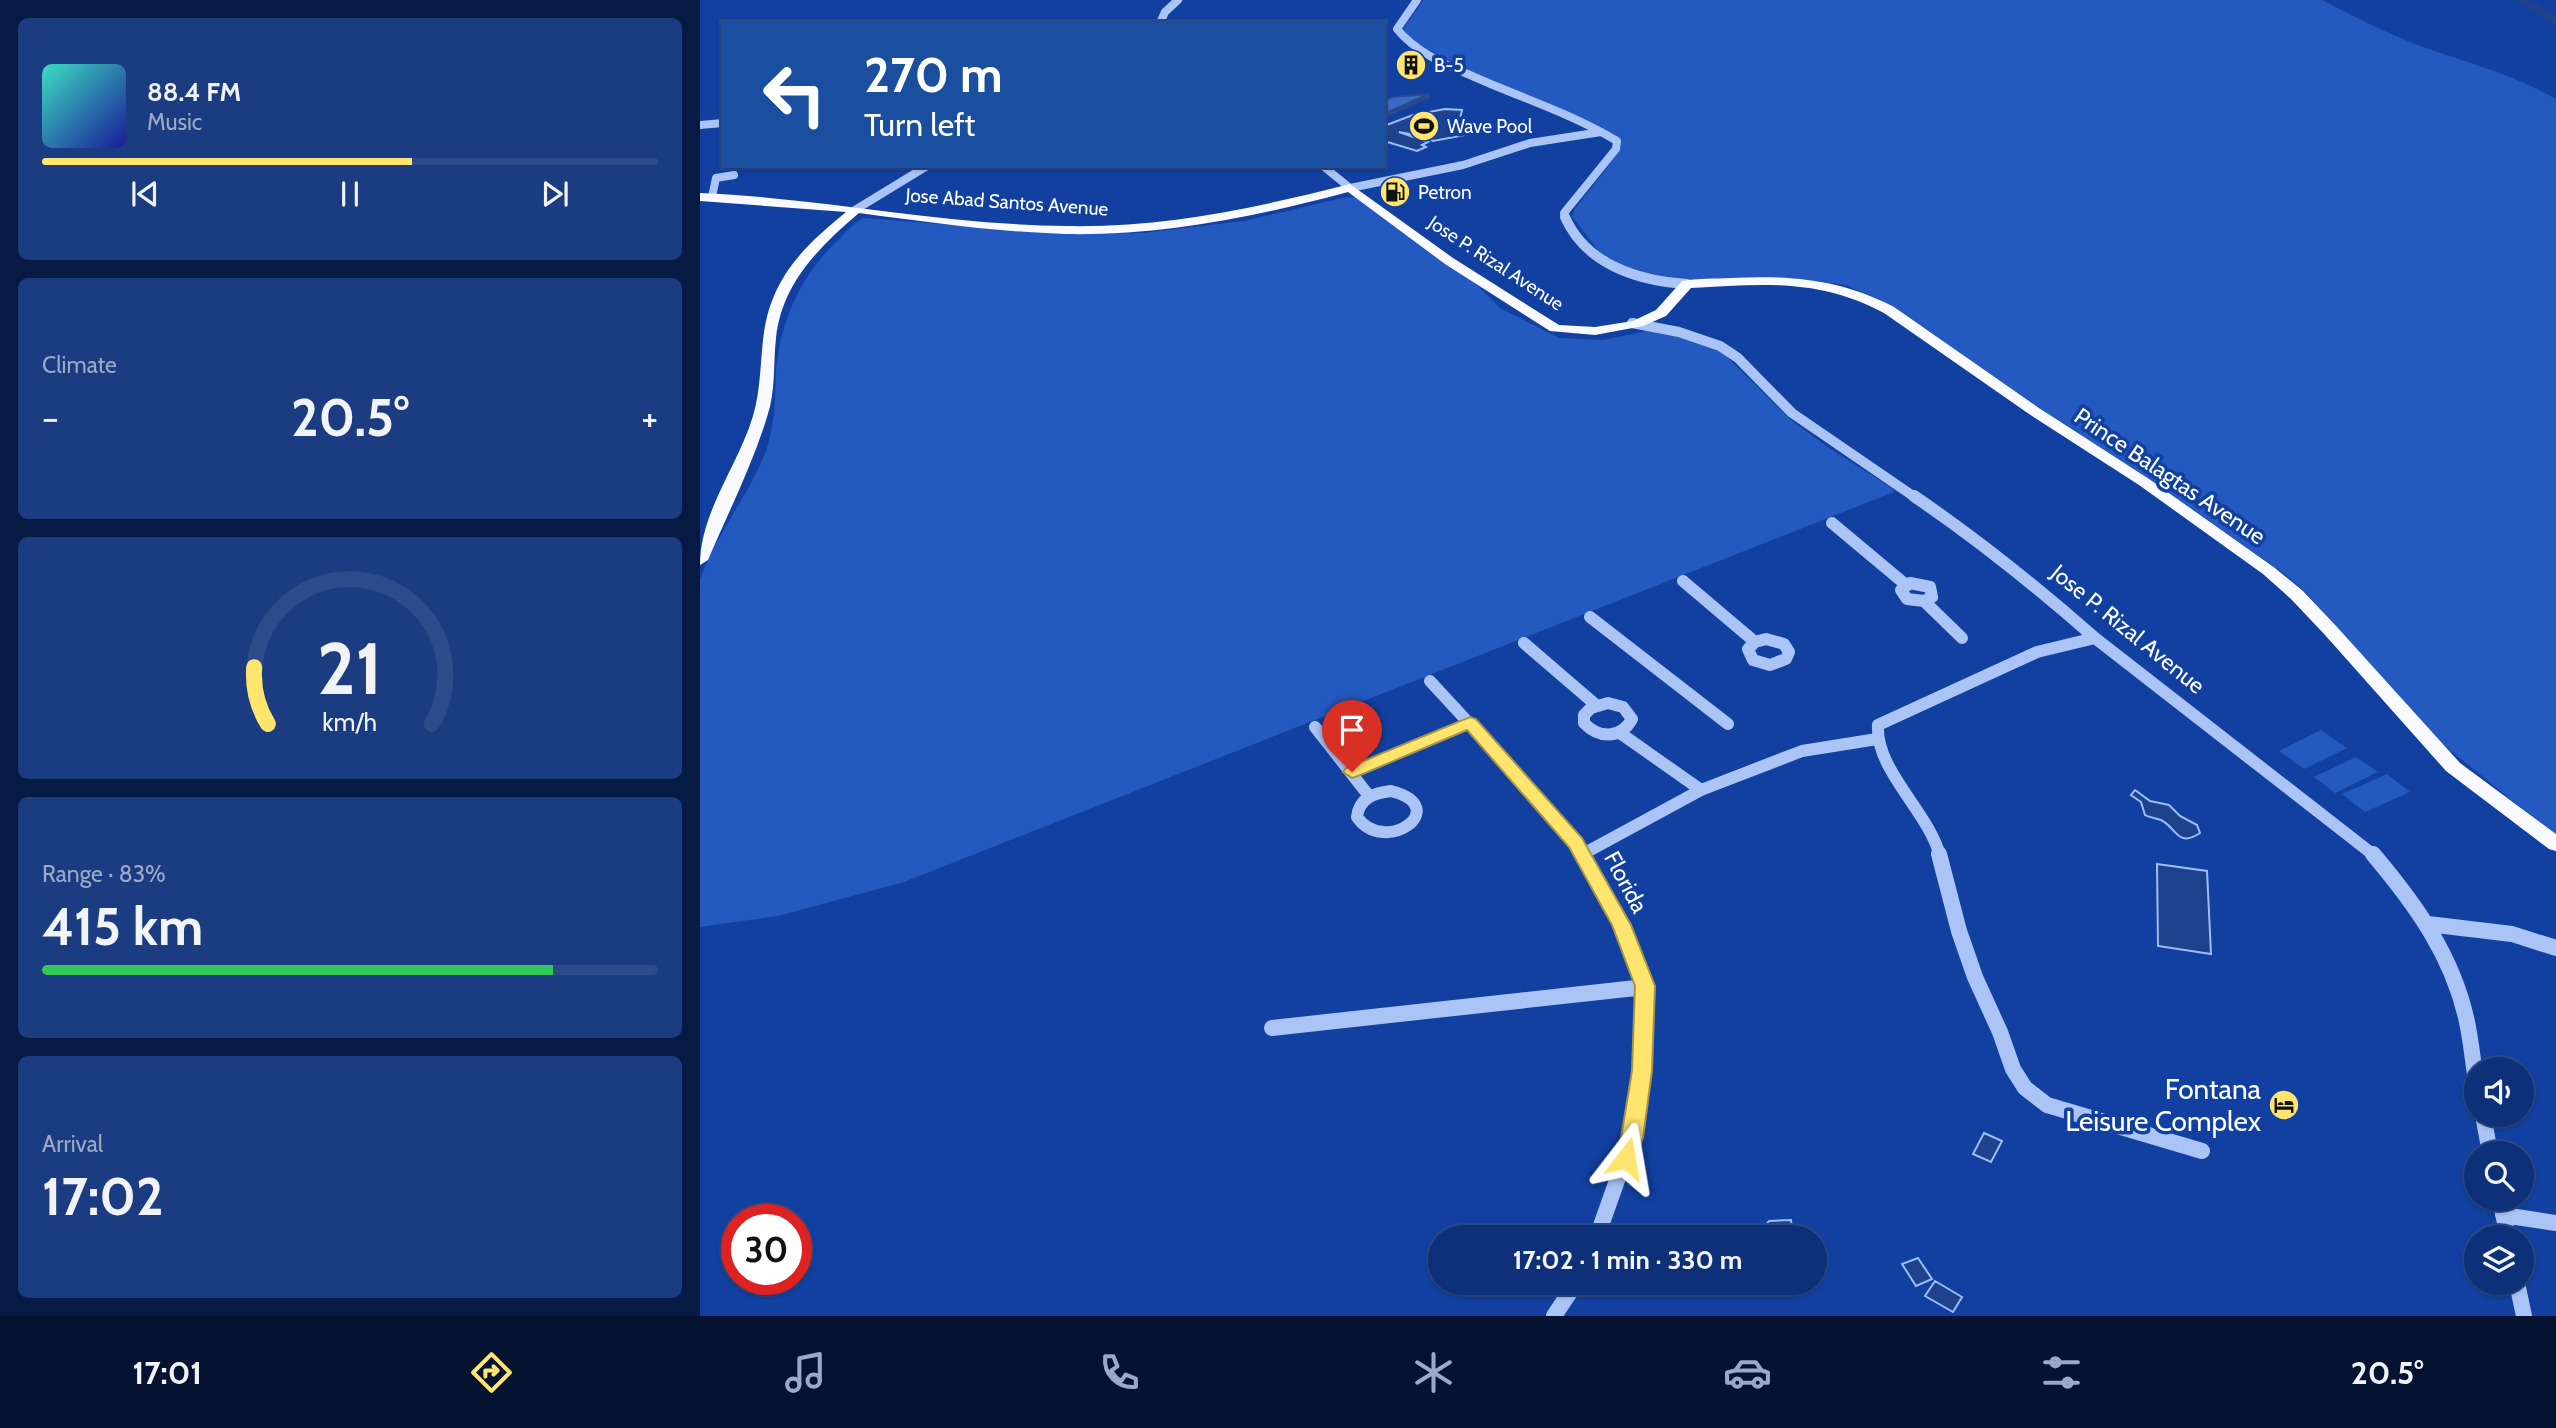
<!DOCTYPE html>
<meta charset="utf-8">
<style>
body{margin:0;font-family:Cabin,sans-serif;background:#1b3c80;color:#f1f3f6;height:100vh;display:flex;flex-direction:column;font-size:26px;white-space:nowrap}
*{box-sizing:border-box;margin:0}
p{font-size:23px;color:#9aa9c6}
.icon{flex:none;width:38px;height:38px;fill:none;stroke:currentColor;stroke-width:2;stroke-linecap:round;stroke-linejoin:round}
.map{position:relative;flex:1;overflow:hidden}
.drawer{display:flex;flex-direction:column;gap:18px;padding:18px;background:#071a43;width:700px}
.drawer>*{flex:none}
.banner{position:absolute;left:21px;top:21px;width:665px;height:147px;border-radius:0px;box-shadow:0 2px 5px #0004,0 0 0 2px #2d4b8a;background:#1a4fa0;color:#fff;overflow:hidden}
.fabs{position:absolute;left:1764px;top:1057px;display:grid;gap:14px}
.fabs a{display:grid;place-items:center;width:70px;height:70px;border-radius:50%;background:#0d3079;box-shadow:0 2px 5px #0004,0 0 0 2px #2d4b8a;font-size:35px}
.speed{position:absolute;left:21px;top:1204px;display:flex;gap:14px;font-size:35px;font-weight:700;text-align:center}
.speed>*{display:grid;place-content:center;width:91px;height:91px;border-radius:50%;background:#0d3079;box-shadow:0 2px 5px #0004,0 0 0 2px #2d4b8a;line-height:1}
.speed .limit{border:10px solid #d22;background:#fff;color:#111}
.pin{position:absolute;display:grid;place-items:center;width:60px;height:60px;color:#fff;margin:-72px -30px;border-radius:50% 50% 50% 0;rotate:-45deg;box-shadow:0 0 7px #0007}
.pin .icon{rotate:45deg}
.me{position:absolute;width:77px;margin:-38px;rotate:14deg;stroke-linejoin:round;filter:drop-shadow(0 0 5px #0008)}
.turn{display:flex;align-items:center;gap:24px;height:147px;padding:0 28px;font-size:32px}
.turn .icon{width:91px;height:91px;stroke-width:2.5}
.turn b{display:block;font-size:49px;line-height:60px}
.big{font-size:52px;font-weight:700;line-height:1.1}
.drawer .widget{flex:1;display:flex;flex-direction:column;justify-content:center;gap:10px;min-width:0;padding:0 24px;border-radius:10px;background:#1b3c80}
.drawer .dial{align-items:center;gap:0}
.dial svg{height:182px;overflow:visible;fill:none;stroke:#2d4b8a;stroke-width:7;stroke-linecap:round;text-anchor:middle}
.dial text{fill:#f1f3f6;stroke:none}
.song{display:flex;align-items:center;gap:21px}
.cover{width:84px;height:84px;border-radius:10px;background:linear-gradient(135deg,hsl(170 70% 55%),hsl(240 70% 35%))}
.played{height:7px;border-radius:4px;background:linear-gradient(90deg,#ffe56e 60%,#2d4b8a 60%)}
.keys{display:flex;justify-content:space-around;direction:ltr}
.heat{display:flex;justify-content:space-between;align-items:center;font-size:38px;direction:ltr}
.charge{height:10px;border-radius:5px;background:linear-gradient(90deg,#34c759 83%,#2d4b8a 0)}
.trip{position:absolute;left:728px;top:1225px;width:399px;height:70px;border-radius:35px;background:#0d3079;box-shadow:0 2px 5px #0004,0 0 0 2px #2d4b8a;font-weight:700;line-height:70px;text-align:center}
.tabs{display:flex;height:112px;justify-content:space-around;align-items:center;background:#051330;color:#9aa9c6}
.tabs .icon{width:49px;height:49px}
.tabs .on{color:#ffe56e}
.tabs b{font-size:32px;color:#f1f3f6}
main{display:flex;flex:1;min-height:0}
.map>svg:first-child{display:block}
.green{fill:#2459bf}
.water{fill:#1f428c;stroke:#9cbdf8;stroke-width:2}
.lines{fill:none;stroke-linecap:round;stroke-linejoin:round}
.river{fill:#1f428c;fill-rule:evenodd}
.minor-far3{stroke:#aac4f5;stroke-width:8}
.minor-far2{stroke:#aac4f5;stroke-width:10}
.minor-far1{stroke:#aac4f5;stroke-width:12}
.minor{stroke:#aac4f5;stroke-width:16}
.major{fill:#f8faff;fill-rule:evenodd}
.shaded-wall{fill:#294a8c}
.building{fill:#3a69c8;stroke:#294a8c;stroke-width:2}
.route{fill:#ffe56e;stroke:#a69548;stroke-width:2}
.labels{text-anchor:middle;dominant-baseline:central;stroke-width:7;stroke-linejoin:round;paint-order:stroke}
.far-poi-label{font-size:19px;fill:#fff;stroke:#1140a1;text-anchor:start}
.far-street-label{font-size:19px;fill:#fff;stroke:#1140a1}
.street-label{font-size:23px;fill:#fff;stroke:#1140a1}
.near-poi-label{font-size:28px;fill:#fff;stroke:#1140a1;text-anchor:end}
</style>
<main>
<section class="drawer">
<div class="widget">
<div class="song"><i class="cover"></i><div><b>88.4 FM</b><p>Music</p></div></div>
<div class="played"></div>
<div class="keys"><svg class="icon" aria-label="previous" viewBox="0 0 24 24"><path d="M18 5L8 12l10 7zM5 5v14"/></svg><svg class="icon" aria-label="pause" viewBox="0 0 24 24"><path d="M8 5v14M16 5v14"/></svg><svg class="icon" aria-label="next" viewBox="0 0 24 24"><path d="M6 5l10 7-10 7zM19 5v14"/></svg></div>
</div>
<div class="widget"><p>Climate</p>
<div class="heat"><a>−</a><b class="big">20.5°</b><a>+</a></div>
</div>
<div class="widget dial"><svg viewBox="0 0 100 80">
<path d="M14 69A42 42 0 1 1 86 69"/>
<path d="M14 69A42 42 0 0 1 8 44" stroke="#ffe56e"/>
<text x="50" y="56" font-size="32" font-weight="700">21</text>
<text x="50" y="72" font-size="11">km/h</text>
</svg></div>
<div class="widget"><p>Range · 83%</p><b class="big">415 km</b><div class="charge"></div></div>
<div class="widget"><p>Arrival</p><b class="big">17:02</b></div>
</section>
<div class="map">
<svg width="1856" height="1316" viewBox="0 0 1856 1316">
<rect width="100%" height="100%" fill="#1140a1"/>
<!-- green -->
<path class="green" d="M723,0h899c30,16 61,31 93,44 47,18 97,29 141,55v737l-110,-89 -26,-25 -114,-129 -21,-19 -406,-275 -34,-14 -38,-5h-115l-45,-3 -42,-17 -33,-44 3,-7 44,-57v-8l-11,-10 -156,-72 -43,-23 -6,-7 1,-4z
M656,197l114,81 30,30 59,30 44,2 49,-10 23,3 43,15 73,72 38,28 63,40 2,4 -990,390 -126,34 -78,11v-347c16,-46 48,-83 66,-129 9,-26 9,-52 10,-79 3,-46 23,-92 55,-125 10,-9 20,-23 32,-29l205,16 75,-1 101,-12 98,-23z
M1621,730l26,18 -43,21 -25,-18z
M1656,757l22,15 -43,21 -21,-16z
M1687,774l23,18 -45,20 -23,-18z"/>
<!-- water -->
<path class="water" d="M745,109l17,1 -3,13 12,11 -38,7 -7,-4 -27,-5 29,10 -6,3 4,2 -9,4 -33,-10v-15l29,-11z
M1435,790l15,11 19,4 11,11 17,9 3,8c-23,15 -23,-5 -39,-13 -5,-2 -11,-2 -16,-5l-4,-13 -10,-7z
M1457,864l50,7 4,83 -53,-8z
M1284,1133l18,8 -11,21 -18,-8z
M1091,1220l2,16 -29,1 -1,-8 6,-8z
M1218,1258l14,21 -16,7 -14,-22z
M1235,1281l27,16 -9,15 -28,-16z"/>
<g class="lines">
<!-- river -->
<path class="river" d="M1814,0h16l26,16v10z"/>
<!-- minor-far3 -->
<path class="minor-far3" d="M717,0l-20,29c20,25 53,37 82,50 46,20 95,36 138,62l-1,8 -52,64 2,5
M460,23l5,-11 13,-12
M0,125l23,-2
M623,166l27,22 113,-23 67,-22 71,-11
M12,197l4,-19 18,-3
M155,210l72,-44"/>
<!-- minor-far2 -->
<path class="minor-far2" d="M865,217c21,48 74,64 122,67
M932,323l47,9 41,14 18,12 54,55 124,85"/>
<!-- minor-far1 -->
<path class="minor-far1" d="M1214,496c63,43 123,91 181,142l280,218
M1132,523l73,61
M983,581l72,61
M1210,583l20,4 2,10 -8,4 -17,-2 -6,-9z
M1224,601l38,37
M890,617l138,107
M1066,639l18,5 5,8 -3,7 -16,6 -17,-5 -5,-11 7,-7z
M824,643l72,62
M730,681l97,105 48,57 8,13
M908,703l15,4 9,12c-11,20 -33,20 -48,4v-8l7,-7z
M615,727l54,69
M920,733l81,57
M652,772l118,-49
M691,791c63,16 -6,66 -34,26 2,-19 17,-24 34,-26z
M883,854l118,-64 101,-39 75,-12
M1240,856c-11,-44 -65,-86 -62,-131l159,-73 58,-14"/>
<!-- minor -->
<path class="minor" d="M882,854l40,71 23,62 -3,84 -10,67 -35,99
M1239,854l20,77 16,46 25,55 13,37 12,19 22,17 155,46
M1673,854c43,51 80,102 94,168 4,19 6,40 9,59
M1728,924l84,10 44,14
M572,1028l373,-41
M1783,1115l7,38
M1800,1199l8,38
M1803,1215l53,8
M1817,1283l7,33
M854,1316l22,-33"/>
<!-- major -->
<path class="major" d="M650,184l103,74 106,67 36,2 38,-6 23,-11 26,-29c16,-3 33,-2 49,-3 58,-3 110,1 163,29l145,101 110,71 126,89 28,23 34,36 123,136 96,71v17l-7,-2 -103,-78 -121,-136 -34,-36 -28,-25 -124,-89 -110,-71 -145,-101c-65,-35 -122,-29 -193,-25l-25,28 -23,10 -48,9 -45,-4 -105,-67 -97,-72c-93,25 -187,44 -283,42 -69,-2 -138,-12 -206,-21 -40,34 -77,70 -83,125 -3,27 0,53 -9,79 -15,49 -39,96 -59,143l-8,5c0,-53 38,-99 53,-149 12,-40 4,-82 21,-120 15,-36 43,-60 72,-84l-146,-11v-8c123,5 244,32 366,33 97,2 190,-18 284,-42z"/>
</g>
<!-- shaded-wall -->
<path class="shaded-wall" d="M729,94l1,4 -46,20v-4z"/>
<!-- building -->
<path class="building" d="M729,94l-43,19 -2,1v-13l8,-4z"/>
<!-- route -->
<path class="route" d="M770,717l6,2 106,119 49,87 24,61 -3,85 -9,67 -10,26 -7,3 -8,-3 -3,-6 6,-20 11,-67 3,-85 -23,-61 -43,-78 -102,-117 -109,46 -6,2 -9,-6 3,-4z"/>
<!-- icons -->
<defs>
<g id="building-disc" transform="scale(1.575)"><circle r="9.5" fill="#ffe56e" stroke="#1140a1"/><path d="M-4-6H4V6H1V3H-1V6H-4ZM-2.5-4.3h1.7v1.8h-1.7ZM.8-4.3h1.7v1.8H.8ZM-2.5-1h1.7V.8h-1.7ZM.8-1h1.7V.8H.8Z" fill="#111"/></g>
<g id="stadium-disc" transform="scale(1.575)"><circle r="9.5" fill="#ffe56e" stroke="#1140a1"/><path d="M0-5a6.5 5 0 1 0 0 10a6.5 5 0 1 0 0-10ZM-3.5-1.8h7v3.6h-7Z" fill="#111"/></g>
<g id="fuel-disc" transform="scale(1.575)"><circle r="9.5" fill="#ffe56e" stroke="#1140a1"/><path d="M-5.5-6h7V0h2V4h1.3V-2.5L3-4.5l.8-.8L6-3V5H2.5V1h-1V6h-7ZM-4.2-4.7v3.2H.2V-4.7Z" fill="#111"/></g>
<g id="hotel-disc" transform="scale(1.575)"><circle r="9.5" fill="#ffe56e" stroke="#1140a1"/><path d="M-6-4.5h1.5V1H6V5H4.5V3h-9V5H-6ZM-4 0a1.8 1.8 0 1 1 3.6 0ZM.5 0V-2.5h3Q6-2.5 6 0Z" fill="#111"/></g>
</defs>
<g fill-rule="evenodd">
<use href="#building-disc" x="711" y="65"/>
<use href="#stadium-disc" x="724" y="126"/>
<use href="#fuel-disc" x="695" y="192"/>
<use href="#hotel-disc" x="1584" y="1105"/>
</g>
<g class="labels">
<!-- far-poi labels -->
<g class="far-poi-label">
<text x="734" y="65">B-5</text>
<text x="747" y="126">Wave Pool</text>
<text x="718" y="192">Petron</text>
</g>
<!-- far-street labels -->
<g class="far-street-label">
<text transform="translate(307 202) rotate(4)">Jose Abad Santos Avenue</text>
<text transform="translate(796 263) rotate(33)">Jose P. Rizal Avenue</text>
</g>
<!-- street labels -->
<g class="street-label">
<text transform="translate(1470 476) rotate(34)">Prince Balagtas Avenue</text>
<text transform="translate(1428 629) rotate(39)">Jose P. Rizal Avenue</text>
<text transform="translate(926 882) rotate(62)">Florida</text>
</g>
<!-- near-poi labels -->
<g class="near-poi-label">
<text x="1561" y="1089">Fontana<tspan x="1561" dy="32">Leisure Complex</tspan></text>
</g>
</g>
</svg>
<div class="fabs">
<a><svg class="icon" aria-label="sound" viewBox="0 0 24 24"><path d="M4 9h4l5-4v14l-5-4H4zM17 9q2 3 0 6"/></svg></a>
<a><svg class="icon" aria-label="search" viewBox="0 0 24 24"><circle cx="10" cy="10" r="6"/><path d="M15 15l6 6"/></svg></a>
<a><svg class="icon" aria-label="layers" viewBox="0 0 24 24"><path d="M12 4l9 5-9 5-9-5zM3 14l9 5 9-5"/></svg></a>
</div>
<div class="speed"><div class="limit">30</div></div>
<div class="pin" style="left:652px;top:772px;background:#d93025"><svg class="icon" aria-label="arrive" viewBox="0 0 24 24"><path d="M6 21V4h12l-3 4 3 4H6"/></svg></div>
<svg class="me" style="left:926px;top:1158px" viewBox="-20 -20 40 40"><path d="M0-17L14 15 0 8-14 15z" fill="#ffe56e" stroke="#fff" stroke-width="4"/></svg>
<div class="trip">17:02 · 1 min · 330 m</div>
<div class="banner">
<div class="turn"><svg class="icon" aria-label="left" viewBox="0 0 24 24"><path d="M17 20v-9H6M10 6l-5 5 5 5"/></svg><div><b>270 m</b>Turn left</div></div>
</div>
</div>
</main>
<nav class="tabs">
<b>17:01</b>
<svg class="icon on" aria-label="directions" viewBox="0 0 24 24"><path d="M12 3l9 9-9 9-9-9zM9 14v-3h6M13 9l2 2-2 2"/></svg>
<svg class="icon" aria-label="music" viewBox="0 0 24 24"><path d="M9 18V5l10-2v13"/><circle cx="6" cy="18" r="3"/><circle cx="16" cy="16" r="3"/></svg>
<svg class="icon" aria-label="phone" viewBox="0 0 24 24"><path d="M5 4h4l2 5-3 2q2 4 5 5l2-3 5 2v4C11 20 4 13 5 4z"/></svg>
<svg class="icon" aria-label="climate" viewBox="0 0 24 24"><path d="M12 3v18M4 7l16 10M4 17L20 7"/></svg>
<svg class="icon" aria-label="car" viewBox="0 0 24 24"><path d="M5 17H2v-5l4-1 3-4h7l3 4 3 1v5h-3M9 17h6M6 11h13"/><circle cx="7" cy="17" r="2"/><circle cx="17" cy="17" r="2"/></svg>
<svg class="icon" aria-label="filters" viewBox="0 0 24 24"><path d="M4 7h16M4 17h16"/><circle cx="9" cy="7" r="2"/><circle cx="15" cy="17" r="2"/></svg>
<b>20.5°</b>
</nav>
